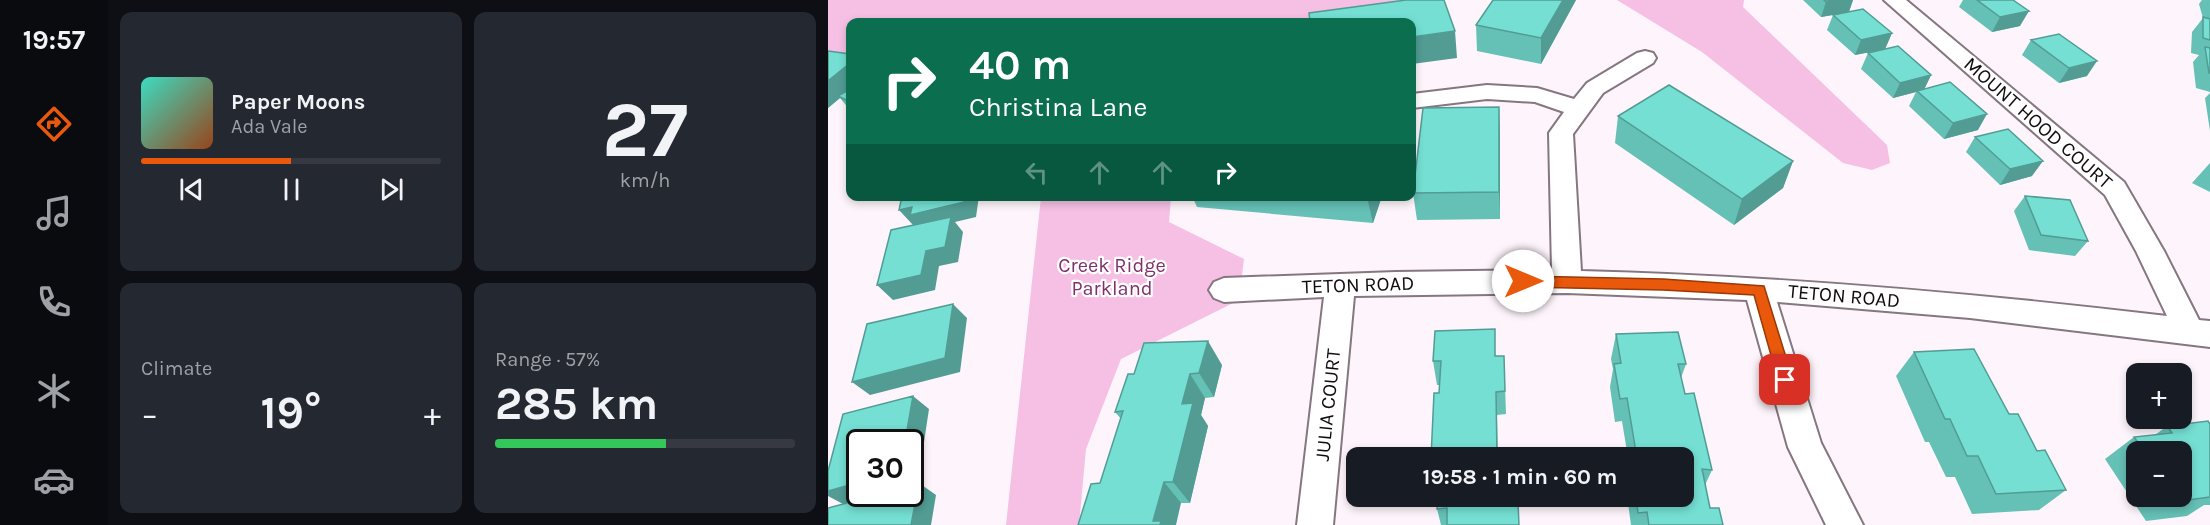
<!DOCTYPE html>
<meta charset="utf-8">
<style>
body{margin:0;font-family:Karla,sans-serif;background:#242831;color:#f1f3f6;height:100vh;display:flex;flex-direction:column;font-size:22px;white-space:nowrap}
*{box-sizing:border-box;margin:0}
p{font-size:20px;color:#9ea1a6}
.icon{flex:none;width:33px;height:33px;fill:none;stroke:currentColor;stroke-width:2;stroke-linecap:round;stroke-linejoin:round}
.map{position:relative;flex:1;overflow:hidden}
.sheet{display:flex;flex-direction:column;gap:12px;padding:12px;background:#0d0f14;width:720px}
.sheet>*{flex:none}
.banner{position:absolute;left:18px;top:18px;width:570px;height:183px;border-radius:12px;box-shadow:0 3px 9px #0003;background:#0b6e4f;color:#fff;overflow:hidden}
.buttons{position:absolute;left:1298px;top:363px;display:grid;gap:12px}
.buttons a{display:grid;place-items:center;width:66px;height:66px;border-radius:12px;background:#171b24;box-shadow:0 3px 9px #0003;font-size:30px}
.speed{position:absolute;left:18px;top:429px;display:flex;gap:12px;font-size:30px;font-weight:700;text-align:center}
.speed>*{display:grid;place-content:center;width:78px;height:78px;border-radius:50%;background:#171b24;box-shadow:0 3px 9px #0003;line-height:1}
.speed .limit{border:3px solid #111;border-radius:9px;background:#fff;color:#111}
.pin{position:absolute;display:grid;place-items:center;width:51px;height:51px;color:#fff;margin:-26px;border-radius:12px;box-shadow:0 3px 9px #0006}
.me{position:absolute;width:66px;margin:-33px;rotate:90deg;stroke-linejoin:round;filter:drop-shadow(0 0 4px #0008)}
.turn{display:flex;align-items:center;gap:21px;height:126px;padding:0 24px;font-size:27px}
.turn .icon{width:78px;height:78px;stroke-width:2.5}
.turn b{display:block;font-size:42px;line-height:51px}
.lanes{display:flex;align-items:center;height:57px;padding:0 24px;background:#0003;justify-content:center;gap:30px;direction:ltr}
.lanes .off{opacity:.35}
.big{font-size:45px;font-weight:700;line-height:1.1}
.sheet .widget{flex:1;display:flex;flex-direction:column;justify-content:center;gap:9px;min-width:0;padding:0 21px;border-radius:12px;background:#242831}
.sheet .dial{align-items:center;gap:0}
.dial b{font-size:78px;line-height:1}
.song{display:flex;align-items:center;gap:18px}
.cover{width:72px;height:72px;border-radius:9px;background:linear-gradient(135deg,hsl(170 70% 55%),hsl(20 70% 35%))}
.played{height:6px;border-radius:3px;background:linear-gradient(90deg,#ea580c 50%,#363941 50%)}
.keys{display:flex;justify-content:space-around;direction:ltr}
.heat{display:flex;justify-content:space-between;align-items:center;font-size:33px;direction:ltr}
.charge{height:9px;border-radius:4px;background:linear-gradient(90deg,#34c759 57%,#363941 0)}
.sheet .tiles{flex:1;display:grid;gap:12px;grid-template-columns:repeat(2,1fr)}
.trip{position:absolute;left:518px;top:447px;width:348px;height:60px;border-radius:12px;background:#171b24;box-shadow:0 3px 9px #0003;font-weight:700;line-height:60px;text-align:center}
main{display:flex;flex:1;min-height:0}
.dock{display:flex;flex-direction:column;width:108px;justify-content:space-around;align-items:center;background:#090b0e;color:#9ea1a6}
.dock .icon{width:42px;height:42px}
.dock .active{color:#ea580c}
.dock b{font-size:27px;color:#f1f3f6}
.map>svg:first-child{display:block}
.green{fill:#f6c0e4}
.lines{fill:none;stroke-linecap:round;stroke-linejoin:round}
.street-casing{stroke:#85767f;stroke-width:4}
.street{fill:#fff;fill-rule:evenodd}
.wall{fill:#65c0b5;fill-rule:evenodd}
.shaded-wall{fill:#529c94}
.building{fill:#75dfd3;stroke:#529c94;stroke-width:1.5}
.route{fill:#ea580c;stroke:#983908;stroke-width:1.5}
.labels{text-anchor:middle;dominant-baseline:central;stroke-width:4.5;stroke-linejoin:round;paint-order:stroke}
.street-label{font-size:20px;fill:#110c0f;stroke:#fff}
.park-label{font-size:20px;fill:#7f306a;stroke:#fff}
</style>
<main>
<nav class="dock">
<b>19:57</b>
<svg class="icon active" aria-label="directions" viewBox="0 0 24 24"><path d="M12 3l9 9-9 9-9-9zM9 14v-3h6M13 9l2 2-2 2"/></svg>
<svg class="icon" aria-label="music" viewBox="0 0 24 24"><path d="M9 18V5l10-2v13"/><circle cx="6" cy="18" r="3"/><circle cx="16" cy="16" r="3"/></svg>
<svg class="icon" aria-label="phone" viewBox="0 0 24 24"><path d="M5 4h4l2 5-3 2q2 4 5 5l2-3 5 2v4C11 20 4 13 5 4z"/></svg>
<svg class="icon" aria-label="climate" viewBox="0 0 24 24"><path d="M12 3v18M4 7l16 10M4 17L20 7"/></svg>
<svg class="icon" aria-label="car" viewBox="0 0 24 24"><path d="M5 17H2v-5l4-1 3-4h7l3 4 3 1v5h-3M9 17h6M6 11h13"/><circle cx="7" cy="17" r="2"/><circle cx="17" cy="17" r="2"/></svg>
</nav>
<section class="sheet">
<div class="tiles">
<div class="widget">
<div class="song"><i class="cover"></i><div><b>Paper Moons</b><p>Ada Vale</p></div></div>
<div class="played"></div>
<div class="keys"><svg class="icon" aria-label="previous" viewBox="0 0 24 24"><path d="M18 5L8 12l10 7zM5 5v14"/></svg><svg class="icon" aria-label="pause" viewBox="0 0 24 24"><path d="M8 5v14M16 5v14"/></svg><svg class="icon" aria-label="next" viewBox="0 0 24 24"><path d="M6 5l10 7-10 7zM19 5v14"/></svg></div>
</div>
<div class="widget dial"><b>27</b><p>km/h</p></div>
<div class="widget"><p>Climate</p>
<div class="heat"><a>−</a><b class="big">19°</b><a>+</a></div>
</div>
<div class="widget"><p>Range · 57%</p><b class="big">285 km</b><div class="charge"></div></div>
</div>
</section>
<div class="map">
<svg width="1382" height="525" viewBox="0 0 1382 525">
<rect width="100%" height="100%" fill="#fef4fb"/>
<!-- green -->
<path class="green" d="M0,0h588l-102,22h-464v37l-22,-3z
M789,0h127l-1,7 144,138 3,18 -18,7 -29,-7 -141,-111z
M213,197h130l-2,25 75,37 -5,41 -118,59 -35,90 -7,76h-73z"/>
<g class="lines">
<!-- street casing -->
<g class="street-casing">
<path id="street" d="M1056,0h22l218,182 40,69 35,69 11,1v26l-240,-29 -193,-16 44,141 42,82h-37l-38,-78 -41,-147 -180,-7 -213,3 -21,229h-36l27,-228 -100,5 -10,-4 -5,-8 5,-8 10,-4 172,-6 156,-2 -3,-137 15,-21 -29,-10 -48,-3 -75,9v-14l75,-9 50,3 37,11 13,-16 50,-30 8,-2 8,2 3,5 -3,5 -50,30 -30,41 8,137c196,5 391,22 586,45l-31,-65 -31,-56z"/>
</g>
<!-- street -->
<use href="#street" class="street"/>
</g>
<!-- wall -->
<path class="wall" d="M748,0l-35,64 -64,-13 -1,-26z
M975,0h50l-4,11 43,22 -7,16 -30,6 -28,-25 6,-15 -12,2z
M1135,0h50l7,26 -28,6 -33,-25z
M1374,0h8v92l-14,-4 -3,-26 6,-7 -8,-2 1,-21 11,-14 -4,-14z
M1203,40l56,36 -28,7 -37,-28z
M0,51l20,40 2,-2v21l-10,-12 -12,10z
M1040,53l63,22 -7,14 54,41 -34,9 -35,-33 7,-14 -23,6 -32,-29z
M1382,93v38l-5,-33z
M671,107l1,112 -83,1 -4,-27z
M790,116l175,45 -10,27 -49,37 -119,-82z
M1147,137l57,39 -32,9 -34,-33z
M1382,163v29l-18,-9z
M364,196h190l-9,27 -176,-16z
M1197,196l63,45 -13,15 -46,-6 -15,-39z
M788,334l70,30 -5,14 4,16 27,76 -7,15 5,23 13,17h-92l-4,-29h56v-38h-55l-6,-37 -7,1 -5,-35 3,-18 -2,-10z
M1086,352l95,62 57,76 -27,20 -67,4 -17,-37h-9l-17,-35h-4l-29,-66z
M668,356h8l2,58 -9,1 1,43h-67l9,-73h-3l-4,-24z
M394,365l-8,32 -9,1 -4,17 7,11 -18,77h-9l-81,-20 21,-64 -6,-7 19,-38z
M1382,424v81h-6l-17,11 -41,5 -41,-62 29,-22 21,-2 12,-9zM1308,452h45v44h-45z
M682,502l9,23h-78l-4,-16z"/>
<!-- shaded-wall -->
<path class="shaded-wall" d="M735,0h13l-35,64v-26z
M1010,0h15l-4,12 -28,5 5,-15z
M1201,11l-9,15 -28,6 8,-15z
M627,31l2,27 -45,6v-27z
M1064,33l-7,16 -30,6 6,-15z
M1269,61l-10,15 -28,7 10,-15z
M22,63v25l-9,9 -3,-1 2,2 -12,10v-27z
M1103,75l-7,15 -7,1 -1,1 -23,6 7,-15z
M671,107l1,27v85l-1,-27z
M1159,114l-9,16 -34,9 9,-16z
M965,161l-10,27 -49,37 8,-26z
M1215,161l-11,15 -32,9 10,-16z
M137,196h14l-3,21 -21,5 8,10 -5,30 -19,4 -4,24 -42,10 -16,-15 36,-60 -14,-15z
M554,196l-9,27 -6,-26z
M125,304l14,14 -7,54 -90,23 -18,-13z
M380,341l14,24 -8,32 -15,-24z
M362,374l15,24 -4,17 7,11 -18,77 -17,-21 9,-78z
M85,396l16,13 -6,40 -13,3v-10h-27z
M32,482v12h22l-39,10 -15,-8v-5z
M336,482l17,21 -5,22h-19l-4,-4z
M91,483l17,12 -5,30h-20z"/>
<!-- building -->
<path class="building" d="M578,0h38l11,31 -43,6v-15h-102l-1,-9z
M665,0h70l-22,38 -65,-13z
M996,0h14l-12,2z
M1149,0h36l16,11 -29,6z
M1035,9l29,24 -31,7 -28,-25z
M1375,17l7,2v21l-7,-2z
M1231,34l38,27 -28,7 -38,-28z
M1070,46l33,29 -31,8 -32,-30z
M1377,47l5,1v25h-1z
M0,51l22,3v9l-22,18z
M1122,82l37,32 -34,9 -36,-32z
M841,85l124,76 -51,38 -124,-83z
M22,89v13l-12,-6z
M671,107v85l-86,1 10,-85z
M1180,129l35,32 -33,8 -35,-32z
M74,196h63l-1,6 -54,13 2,-8 -13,3z
M1197,196l45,4 18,41 -47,-6z
M123,217l-6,30 -19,4 -5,24 -44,10 14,-55z
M125,304l-8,54 -93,24 15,-58z
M667,329v27h9l1,35 -9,1 1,66h-66l3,-65h5l2,-32h-8l2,-30z
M850,332l8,32h-8l7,30 9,-1 18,77 -10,-1 8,39h9l4,17h-74l-2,-13 -9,1 -2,-17h47v-38h-46l-10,-60 -7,1 -6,-35 7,-1 -5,-29z
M380,341l-9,32 -9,1 -8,30 11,-1 -20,79h-9l-11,39h8l-1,4h-82l13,-41 9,-1 23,-72 -8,1 13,-38h6l10,-31z
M1146,349l35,65h9l19,37 8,-1 21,40 -70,4 -18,-38h-11l-17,-37h-5l-31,-67z
M85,396l-7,40 -23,6h-23v40l-32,9v-20l15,-57z
M1380,421l2,3v73l-30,4 -3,-5h4v-44h-36l-11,-15 38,-4 -5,-7z
M91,483l-8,42h-83v-17l53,-14h29v-9z
M610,496h72v6h8l1,23h-72v-17l-10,1z"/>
<!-- route -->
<path class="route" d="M695,276l140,3 101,7 29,94 -2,4 -6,2 -5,-2 -2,-4 -24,-85 -91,-5 -140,-3 -7,-6z"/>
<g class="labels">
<!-- street labels -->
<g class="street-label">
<text transform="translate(1210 123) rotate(41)">MOUNT HOOD COURT</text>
<text transform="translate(530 285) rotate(-2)">TETON ROAD</text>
<text transform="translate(1016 296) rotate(5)">TETON ROAD</text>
<text transform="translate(500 405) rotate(-84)">JULIA COURT</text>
</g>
<!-- park labels -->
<g class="park-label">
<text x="284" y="265">Creek Ridge<tspan x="284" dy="23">Parkland</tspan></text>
</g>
</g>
</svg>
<div class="buttons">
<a>+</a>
<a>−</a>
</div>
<div class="speed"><div class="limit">30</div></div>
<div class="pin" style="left:957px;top:380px;background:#d93025"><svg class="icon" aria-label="arrive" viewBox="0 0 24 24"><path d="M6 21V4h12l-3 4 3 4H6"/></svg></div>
<svg class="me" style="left:695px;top:281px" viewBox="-20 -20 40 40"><circle r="19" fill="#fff"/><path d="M0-13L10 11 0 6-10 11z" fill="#ea580c"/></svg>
<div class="trip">19:58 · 1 min · 60 m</div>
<div class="banner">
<div class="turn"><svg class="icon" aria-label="right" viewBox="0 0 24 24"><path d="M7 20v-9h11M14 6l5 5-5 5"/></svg><div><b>40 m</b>Christina Lane</div></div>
<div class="lanes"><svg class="icon off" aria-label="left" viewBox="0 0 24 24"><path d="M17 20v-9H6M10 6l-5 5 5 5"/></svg><svg class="icon off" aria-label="ahead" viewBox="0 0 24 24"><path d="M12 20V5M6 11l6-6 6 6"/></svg><svg class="icon off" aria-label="ahead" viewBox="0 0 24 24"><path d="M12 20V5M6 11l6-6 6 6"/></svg><svg class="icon" aria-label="right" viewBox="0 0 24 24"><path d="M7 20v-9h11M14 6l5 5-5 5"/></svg></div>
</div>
</div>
</main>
